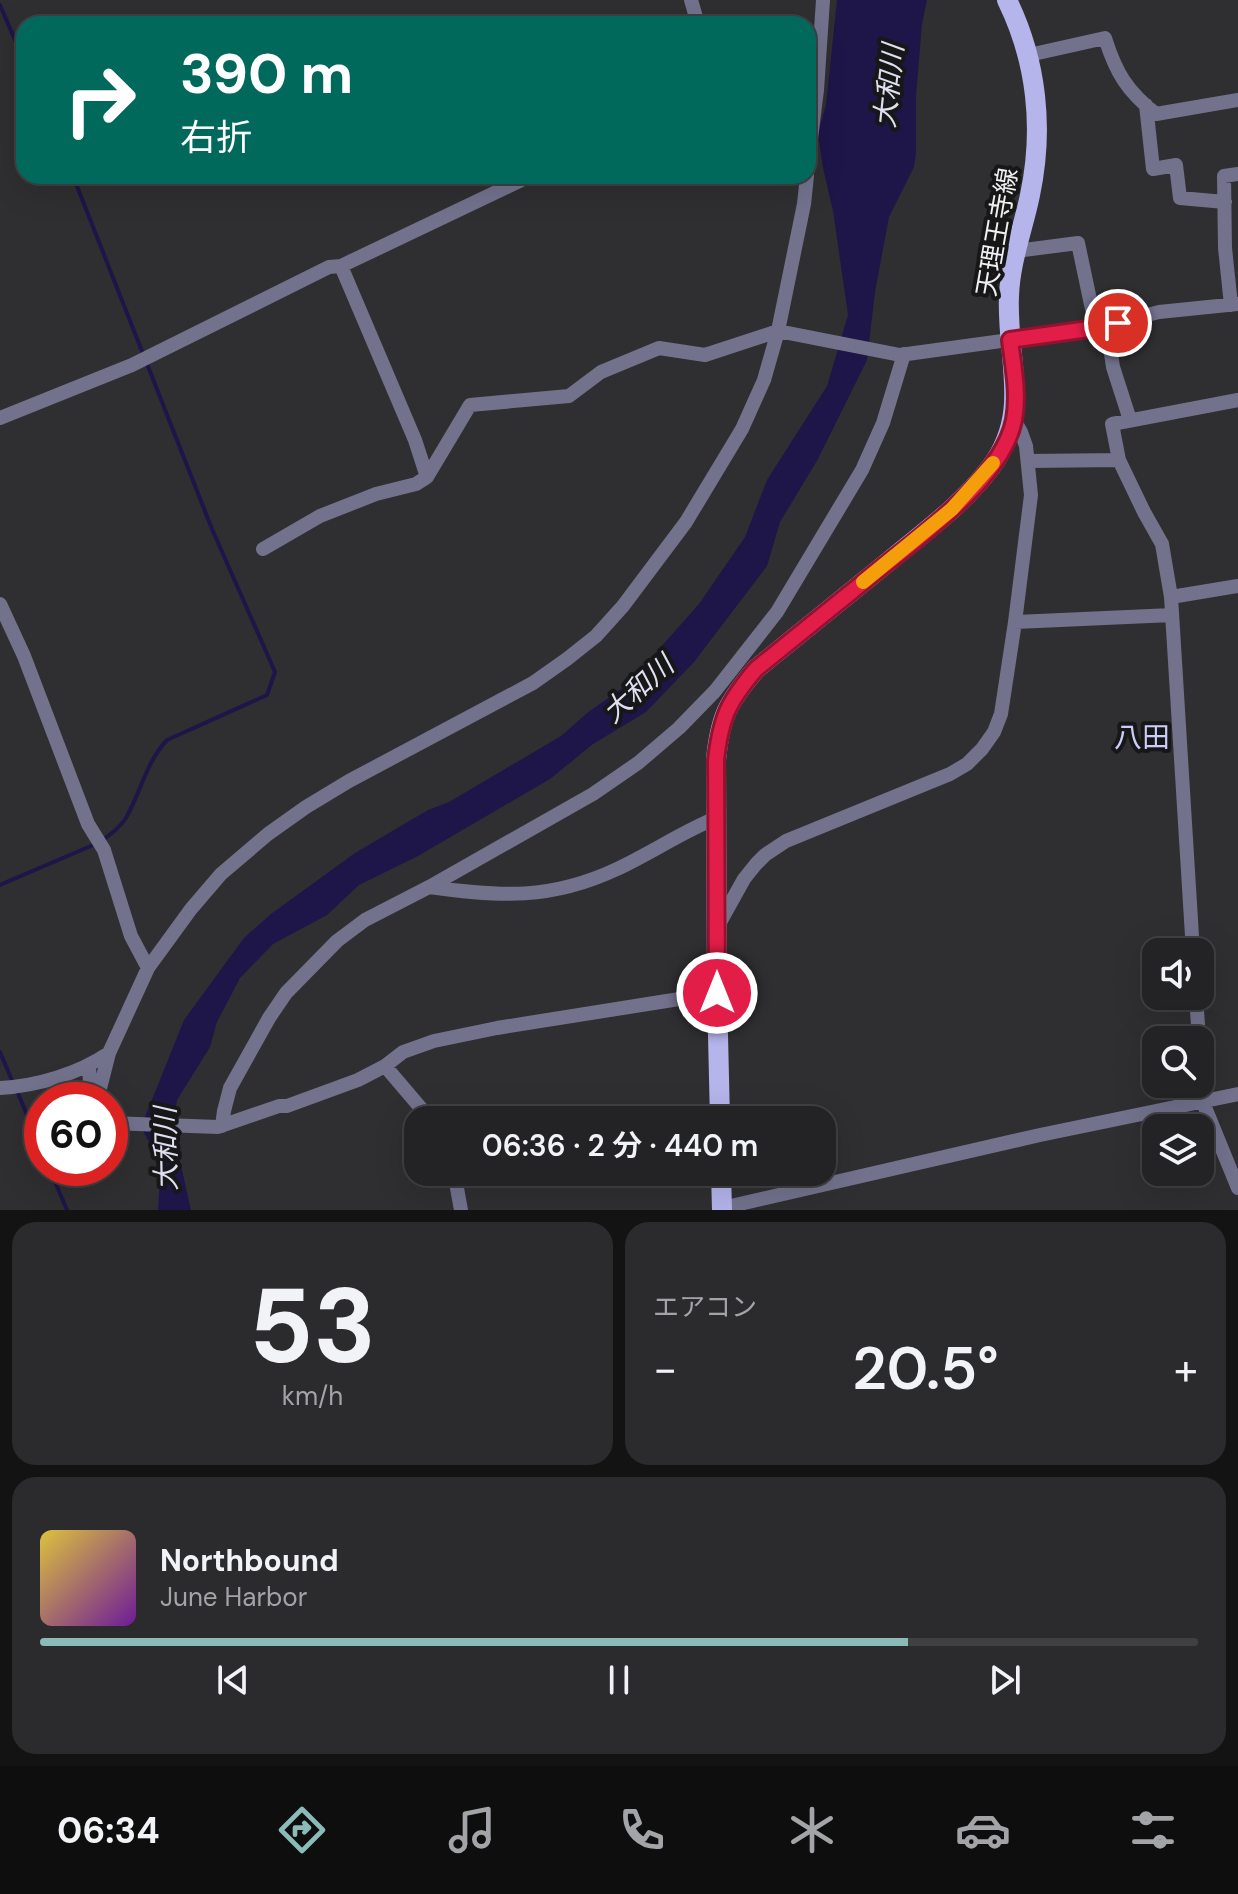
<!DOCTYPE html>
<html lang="ja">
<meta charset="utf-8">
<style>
body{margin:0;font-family:"DM Sans","Noto Sans JP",sans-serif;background:#2b2b2d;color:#f1f3f6;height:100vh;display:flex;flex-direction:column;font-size:30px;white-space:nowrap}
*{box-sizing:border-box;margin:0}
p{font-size:26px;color:#a3a4a7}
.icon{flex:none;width:44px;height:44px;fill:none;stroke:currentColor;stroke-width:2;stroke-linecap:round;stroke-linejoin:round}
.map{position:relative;height:1210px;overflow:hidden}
.sheet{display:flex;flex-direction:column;gap:12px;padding:12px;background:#131314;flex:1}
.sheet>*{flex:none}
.guide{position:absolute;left:16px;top:16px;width:800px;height:168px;border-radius:24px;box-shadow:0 8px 32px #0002,0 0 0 2px #404042;background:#00695c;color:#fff;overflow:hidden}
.tools{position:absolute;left:1142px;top:938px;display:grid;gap:16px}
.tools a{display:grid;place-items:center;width:72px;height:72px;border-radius:16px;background:#232325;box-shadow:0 8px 32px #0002,0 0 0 2px #404042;font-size:40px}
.speed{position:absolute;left:24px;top:1082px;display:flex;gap:16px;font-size:40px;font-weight:700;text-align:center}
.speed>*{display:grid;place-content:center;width:104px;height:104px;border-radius:50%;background:#232325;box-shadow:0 8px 32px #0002,0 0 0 2px #404042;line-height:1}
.speed .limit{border:12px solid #d22;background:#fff;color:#111}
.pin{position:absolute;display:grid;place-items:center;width:68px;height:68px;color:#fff;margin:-34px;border:4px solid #fff;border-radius:50%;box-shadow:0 2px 8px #0007}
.me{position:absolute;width:88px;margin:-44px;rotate:0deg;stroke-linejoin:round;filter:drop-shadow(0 0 6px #0008)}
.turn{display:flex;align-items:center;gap:28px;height:168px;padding:0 32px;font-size:36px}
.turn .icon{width:104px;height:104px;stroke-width:2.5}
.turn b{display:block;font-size:56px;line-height:68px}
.big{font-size:60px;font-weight:600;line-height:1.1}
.sheet .tile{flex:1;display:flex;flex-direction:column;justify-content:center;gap:12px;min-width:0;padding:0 28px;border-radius:24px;background:#2b2b2d}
.sheet .dial{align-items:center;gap:0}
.dial b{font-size:104px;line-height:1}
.song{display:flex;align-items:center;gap:24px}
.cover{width:96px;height:96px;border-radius:12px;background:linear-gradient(135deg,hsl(50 70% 55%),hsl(280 70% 35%))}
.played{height:8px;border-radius:4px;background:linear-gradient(90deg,#8bbbb9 75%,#404042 75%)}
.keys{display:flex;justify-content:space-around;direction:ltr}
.heat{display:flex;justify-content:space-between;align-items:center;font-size:44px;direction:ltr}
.sheet .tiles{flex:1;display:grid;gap:12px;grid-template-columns:1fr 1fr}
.tile:last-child{grid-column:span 2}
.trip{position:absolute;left:404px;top:1106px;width:432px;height:80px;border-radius:24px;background:#232325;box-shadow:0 8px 32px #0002,0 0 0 2px #404042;font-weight:600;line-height:80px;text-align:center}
.tab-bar{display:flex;height:128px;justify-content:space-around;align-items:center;background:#0e0e0f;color:#a3a4a7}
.tab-bar .icon{width:56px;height:56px}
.tab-bar .current{color:#8bbbb9}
.tab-bar b{font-size:36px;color:#f1f3f6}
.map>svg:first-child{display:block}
.water{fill:#1e1549}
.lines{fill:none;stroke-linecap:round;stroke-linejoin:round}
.stream{stroke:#1e1549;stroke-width:4}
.street{stroke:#72728d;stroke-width:14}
.primary{stroke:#b5b4eb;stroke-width:20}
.route-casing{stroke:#92132f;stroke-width:20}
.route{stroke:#e11d48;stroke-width:14}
.slow{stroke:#f59e0b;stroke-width:14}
.labels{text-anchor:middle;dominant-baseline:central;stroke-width:8;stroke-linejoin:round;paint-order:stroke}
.street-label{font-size:26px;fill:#f0f0f2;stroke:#171718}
.water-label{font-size:28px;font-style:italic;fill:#dfdff2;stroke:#171718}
.neighbourhood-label{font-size:28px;fill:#ccccf8;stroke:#171718}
</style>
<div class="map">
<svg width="1238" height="1210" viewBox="0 0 1238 1210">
<rect width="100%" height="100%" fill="#2f2f31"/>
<!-- water -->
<path class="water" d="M837,0h90l-5,24 -6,72v57l-2,14 -25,50 -14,75 -8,68 -49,99 -38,63 -13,44 -73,96 -48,50 -53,32 -43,35 -132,77 -59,29 -32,30 -54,29 -33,34 -23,44 -7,25 -33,53 -4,30 18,80h-33l2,-32 -8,-30 -11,-21 43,-107 60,-82 27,-24 84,-61 73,-43 21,-8 112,-66 26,-23 41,-29 71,-80 46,-67 22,-57 60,-94 21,-71 -15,-104 -10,-43 -5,-35 8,-28z"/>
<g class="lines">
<!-- stream -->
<path class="stream" d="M0,5l24,56
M0,885l98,-42c11,-7 21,-14 28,-25 15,-26 20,-56 41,-78l100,-45 8,-23 -63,-143 -139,-353
M0,1052l13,31
M17,1091l25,60
M49,1168l18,42"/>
<!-- street -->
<path class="street" d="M691,0l7,24
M1029,55l76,-17c11,35 22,53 51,76l82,-14
M1146,105l7,64 23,-4 4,33 45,4
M808,163l9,-73 6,-90
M1016,251l62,-8 18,85
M341,266l74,174 12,37
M1231,305l-6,-57 -1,-72 14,-2
M1107,326l6,41 17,53
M0,418l132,-53 197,-98 12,-1 189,-90
M1028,461l91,-1
M263,549l57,-33 56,-22 40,-10 11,-7 43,-72 99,-9 32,-24 58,-24 46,7 73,-24 122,24 196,-27 63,-16 79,-8
M1171,597l67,-11
M0,604l24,52 64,168 16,26 27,86 17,32
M1015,622l157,-7
M429,887c71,10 122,13 188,-18 34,-16 65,-37 99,-51
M719,924l25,-45 12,-15 9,-9 21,-14 164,-67 17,-10 15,-15 12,-17 7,-18 14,-92 16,-127 -5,-49 -5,-14 -7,-12
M1193,952l-22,-355 -9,-53 -18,-32 -25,-52 -7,-36 126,-24
M1196,996l3,44
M1200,1062l2,38 36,88
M89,1066l2,34
M385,1066l46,54
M0,1088c37,-2 78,-14 109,-35
M97,1100l12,-47 39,-85 43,-59 30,-35 47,-40 38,-27 43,-26 184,-98 34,-24 29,-23 27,-30 63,-84 56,-93 22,-49 14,-49 26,-127 3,-28
M110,1123l108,4 61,-21h8l71,-26 27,-14 18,-14 31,-11 63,-13 220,-35
M222,1126l2,-15 6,-23 39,-70 17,-25 51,-52 28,-21 64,-33 164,-93 45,-31 41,-35 36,-37 62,-79 85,-142 21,-47 21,-69
M454,1172l7,38
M722,1208l318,-73 198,-41"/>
<!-- primary -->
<path class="primary" d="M720,1120l-3,-127 -1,-233c4,-43 12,-58 40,-91 46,-37 91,-74 137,-111 34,-28 71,-55 98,-91 41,-55 15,-109 18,-171 1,-34 14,-67 21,-101 14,-66 7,-134 -23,-195
M721,1172l1,38"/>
</g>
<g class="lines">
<!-- route casing -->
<g class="route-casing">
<path id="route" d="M717,993l-1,-233c5,-43 12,-58 40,-91 37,-30 73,-59 110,-89 46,-38 136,-99 148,-160 5,-26 -1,-55 -4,-80l86,-12 22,-5"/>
</g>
<!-- route -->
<use href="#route" class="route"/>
<!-- slow -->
<path class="slow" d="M863,582l89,-73 41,-46"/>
</g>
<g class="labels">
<!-- street labels -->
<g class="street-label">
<text transform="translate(997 232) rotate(-80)">天理王寺線</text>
</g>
<!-- water labels -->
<g class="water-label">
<text transform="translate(889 86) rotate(-84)">大和川</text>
<text transform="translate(638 689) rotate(-42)">大和川</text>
<text transform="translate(166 1149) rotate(-91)">大和川</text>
</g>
<!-- neighbourhood labels -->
<g class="neighbourhood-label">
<text x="1142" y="737">八田</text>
</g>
</g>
</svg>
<div class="tools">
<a><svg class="icon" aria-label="sound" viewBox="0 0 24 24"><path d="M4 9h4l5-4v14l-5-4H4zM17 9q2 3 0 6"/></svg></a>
<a><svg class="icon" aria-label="search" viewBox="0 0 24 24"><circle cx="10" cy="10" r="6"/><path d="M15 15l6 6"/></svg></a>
<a><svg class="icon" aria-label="layers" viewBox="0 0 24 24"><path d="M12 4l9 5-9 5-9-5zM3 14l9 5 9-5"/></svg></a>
</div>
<div class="speed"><div class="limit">60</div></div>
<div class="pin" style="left:1118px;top:323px;background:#d93025"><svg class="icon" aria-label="arrive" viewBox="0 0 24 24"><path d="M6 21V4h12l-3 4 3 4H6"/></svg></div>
<svg class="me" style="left:717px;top:993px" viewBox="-20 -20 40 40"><circle r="17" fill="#e11d48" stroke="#fff" stroke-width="3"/><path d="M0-11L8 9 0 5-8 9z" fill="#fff"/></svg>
<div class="trip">06:36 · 2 分 · 440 m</div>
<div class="guide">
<div class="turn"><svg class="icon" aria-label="right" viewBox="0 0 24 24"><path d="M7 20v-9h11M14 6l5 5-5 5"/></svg><div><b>390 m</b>右折</div></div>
</div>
</div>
<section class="sheet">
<div class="tiles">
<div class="tile dial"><b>53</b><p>km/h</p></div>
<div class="tile"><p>エアコン</p>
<div class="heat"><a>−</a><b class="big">20.5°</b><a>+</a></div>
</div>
<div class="tile">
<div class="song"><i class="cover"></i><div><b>Northbound</b><p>June Harbor</p></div></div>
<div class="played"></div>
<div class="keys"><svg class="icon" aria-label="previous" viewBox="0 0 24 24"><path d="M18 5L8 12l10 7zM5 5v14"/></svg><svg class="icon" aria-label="pause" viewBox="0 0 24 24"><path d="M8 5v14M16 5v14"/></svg><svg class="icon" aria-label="next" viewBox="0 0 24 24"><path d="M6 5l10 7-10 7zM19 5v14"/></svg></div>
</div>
</div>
</section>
<nav class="tab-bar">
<b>06:34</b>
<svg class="icon current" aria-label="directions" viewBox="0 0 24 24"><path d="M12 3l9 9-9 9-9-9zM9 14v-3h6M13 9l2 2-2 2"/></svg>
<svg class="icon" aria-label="music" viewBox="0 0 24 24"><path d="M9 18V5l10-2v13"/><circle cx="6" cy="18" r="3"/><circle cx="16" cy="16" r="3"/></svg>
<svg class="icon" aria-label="phone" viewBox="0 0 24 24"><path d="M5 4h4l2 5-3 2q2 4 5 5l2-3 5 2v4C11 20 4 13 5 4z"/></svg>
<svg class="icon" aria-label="climate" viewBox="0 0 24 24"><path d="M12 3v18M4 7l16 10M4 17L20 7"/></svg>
<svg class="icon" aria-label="car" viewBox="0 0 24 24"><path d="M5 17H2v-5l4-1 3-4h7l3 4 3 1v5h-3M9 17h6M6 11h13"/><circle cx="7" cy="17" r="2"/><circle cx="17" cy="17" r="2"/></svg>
<svg class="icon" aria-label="filters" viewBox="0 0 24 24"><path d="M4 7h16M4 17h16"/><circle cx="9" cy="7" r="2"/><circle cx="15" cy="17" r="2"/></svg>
</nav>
